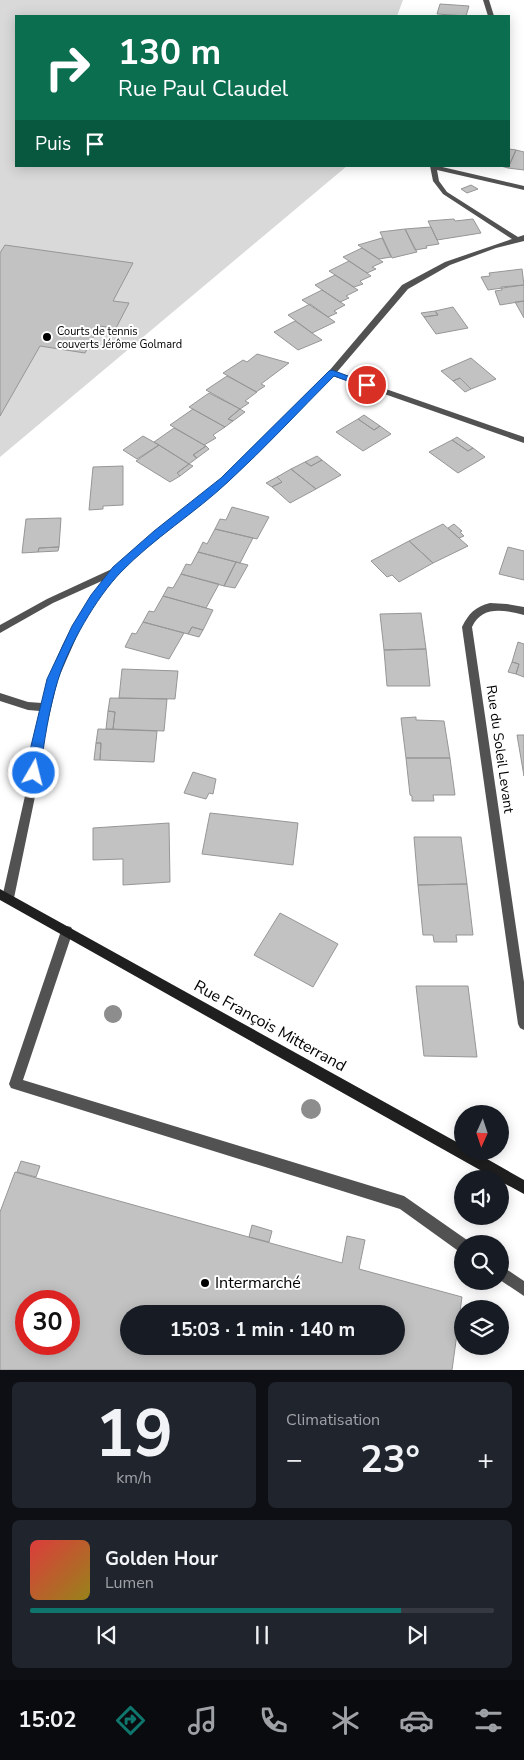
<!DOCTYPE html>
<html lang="fr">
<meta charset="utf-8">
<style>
body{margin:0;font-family:"Nunito Sans",sans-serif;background:#20242c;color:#f1f3f6;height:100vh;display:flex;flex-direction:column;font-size:19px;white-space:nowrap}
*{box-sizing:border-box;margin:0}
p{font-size:16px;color:#9ea1a6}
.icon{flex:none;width:28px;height:28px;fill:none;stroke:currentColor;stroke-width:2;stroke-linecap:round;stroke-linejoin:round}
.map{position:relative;height:1370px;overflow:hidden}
.drawer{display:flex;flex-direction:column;gap:12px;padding:12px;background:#0d0f14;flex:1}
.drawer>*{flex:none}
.guide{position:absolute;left:15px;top:15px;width:495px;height:152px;border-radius:0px;box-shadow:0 2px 12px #0003;background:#0b6e4f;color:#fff;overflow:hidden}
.needle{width:32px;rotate:183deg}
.fabs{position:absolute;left:454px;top:1105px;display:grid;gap:10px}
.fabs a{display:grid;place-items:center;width:55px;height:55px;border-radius:50%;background:#171b24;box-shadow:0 2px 12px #0003;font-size:25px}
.speed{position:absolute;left:15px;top:1290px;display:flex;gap:10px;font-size:25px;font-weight:700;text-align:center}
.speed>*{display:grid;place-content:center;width:65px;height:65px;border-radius:50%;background:#171b24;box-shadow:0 2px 12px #0003;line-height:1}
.speed .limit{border:8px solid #d22;background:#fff;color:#111}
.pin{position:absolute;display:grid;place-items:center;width:42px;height:42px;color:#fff;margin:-21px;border:2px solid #fff;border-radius:50%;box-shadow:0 1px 5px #0007}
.me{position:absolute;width:55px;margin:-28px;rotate:8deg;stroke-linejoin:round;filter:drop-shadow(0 0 4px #0008)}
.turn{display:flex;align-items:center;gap:18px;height:105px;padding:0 20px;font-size:22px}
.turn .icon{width:65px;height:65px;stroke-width:2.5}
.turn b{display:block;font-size:35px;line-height:42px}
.then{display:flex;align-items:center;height:48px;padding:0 20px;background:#0003;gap:10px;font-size:19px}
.big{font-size:38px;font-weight:700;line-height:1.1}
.drawer .tile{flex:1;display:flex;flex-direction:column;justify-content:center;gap:8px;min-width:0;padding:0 18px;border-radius:8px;background:#20242c}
.drawer .dial{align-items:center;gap:0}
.dial b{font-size:65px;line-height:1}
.song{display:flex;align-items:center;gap:15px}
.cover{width:60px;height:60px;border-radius:8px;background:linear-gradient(135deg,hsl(0 70% 55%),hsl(50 70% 35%))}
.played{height:5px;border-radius:2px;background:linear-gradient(90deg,#0f766e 80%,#363941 80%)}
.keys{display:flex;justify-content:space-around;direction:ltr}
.heat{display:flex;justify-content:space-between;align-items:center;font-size:28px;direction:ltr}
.drawer .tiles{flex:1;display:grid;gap:12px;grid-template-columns:1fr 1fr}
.tile:last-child{grid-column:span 2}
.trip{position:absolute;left:120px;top:1305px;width:285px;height:50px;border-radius:25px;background:#171b24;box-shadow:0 2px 12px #0003;font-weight:700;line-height:50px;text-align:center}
.dock{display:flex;height:80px;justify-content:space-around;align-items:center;background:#090b0e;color:#9ea1a6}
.dock .icon{width:35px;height:35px}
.dock .current{color:#0f766e}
.dock b{font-size:22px;color:#f1f3f6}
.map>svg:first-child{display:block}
.green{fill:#d9d9d9}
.building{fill:#c2c2c2;stroke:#969696;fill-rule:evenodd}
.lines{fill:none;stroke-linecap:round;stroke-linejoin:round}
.lane{fill:#525252;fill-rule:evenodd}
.street{fill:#525252;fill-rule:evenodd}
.secondary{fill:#1f1f1f;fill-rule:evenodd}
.tree{fill:#8d8d8d}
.route{fill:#1a73e8;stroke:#114b97}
.poi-dot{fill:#000;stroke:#fff;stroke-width:2}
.labels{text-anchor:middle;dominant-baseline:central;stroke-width:4;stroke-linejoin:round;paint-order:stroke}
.far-poi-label{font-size:11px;fill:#000;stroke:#fff;text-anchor:start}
.street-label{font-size:14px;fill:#000;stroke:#fff}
.near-street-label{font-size:16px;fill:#000;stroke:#fff}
.near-poi-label{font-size:16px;fill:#000;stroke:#fff;text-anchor:start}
</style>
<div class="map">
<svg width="524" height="1370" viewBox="0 0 524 1370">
<rect width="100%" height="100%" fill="#fff"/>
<!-- green -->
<path class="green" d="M0,0h403l-6,16h-381v150h331l-347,291z"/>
<!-- building -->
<path class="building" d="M440,4l29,2 -3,10 -29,-2z
M509,149l7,1 -8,18 -7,-2h8z
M516,150l8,2v18l-16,-2z
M471,185l7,4 -11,4 -6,-4z
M454,219l1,2 18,-2 8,14 -44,7 -9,-19z
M431,227l8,17 -13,2 1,2 -12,2 -10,-21z
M405,229l12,23 -25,6 -12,-26z
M382,238l9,19 -12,2 -21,-14z
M5,245l128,18 -20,38 16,2 -13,25 -17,-2 -14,27 -45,-7 -40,70v-163z
M362,248l21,14 -11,5 4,2 -9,4 -24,-16z
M349,261l18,12 4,3 -11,5 3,3 -9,3 -25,-16z
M522,269l2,16 -36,5 -7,-13 9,-1 -1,-3z
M335,275l23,15 -12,6 3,2 -9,4 -25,-17z
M524,285v16l-24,4 -5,-14 7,-1 -1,-3z
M322,290l23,15 -11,6 3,2 -9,4 -26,-17z
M524,301v17l-9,-16z
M310,304l18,13 7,5 -23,11 -24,-18z
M453,307l15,21 -32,6 -12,-17 14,-2 -3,-4z
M435,311l3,4 -14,2 -3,-4z
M295,321l17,12 10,7 -24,10 -24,-18z
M257,354l32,9 -28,21 4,2 -9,6 -33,-19 20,-13 4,2z
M471,358l25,21 -25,10 -11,-11 -7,3 -12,-10z
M227,376l30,16 -12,9 4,2 -9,6 -34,-19z
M460,378l11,11 -6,3 -12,-11z
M209,393l31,16 -12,10 5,2 -8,6 -36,-20z
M193,409l32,18 -12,8 3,3 -12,7 -34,-20z
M240,409l5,3 -12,9 -5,-2z
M364,415l16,11 -6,4 -16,-11z
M358,419l16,11 6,-4 11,8 -28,17 -27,-19z
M174,428l32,18 -13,9 4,3 -8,6 -35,-22z
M143,436l16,9 -22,14 -14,-9z
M457,437l16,11 -5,3 -16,-11z
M452,440l16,11 5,-3 12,9 -27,16 -29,-21z
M159,445l30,19 -12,9 3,3 -10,6 -34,-21z
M206,446l3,3 -12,9 -4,-3z
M317,456l5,4 -11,6 -6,-4z
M322,460l19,15 -25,14 -25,-20 14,-7 6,4z
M189,464l4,2 -13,10 -3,-3z
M123,466v39l-20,1v3l-14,1 4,-43z
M291,469l25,20 -26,14 -18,-16 10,-5 -5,-5z
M277,477l5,5 -10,5 -6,-4z
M232,507l37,10 -12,22 -42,-10 5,-10 6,1z
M61,518l-2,29 -20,1 -1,4 -16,1 4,-34z
M443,524l25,22 -35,17 -24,-22z
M454,524l8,7 -2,1 4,4 -5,2 -11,-10z
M215,529l38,9 -13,25 -42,-11 5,-10 4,2z
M409,541l24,22 -34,19 -7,-7 -5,2 -16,-16z
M59,547l-1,4 -20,1 1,-4z
M508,547l16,4v29l-25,-6z
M198,552l38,10 -12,24 -43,-12 5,-10 5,1z
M236,562l12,3 -13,23 -11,-2z
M181,574l38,10 -13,24 -43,-12 5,-9 5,1z
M163,596l43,12 7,2 -10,20 -11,-3 -4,7 -45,-12 6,-11 5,1z
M421,613l5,36 -42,1 -4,-36z
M143,622l41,11 -15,26 -44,-12 7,-14 4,1z
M192,627l11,3 -4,7 -11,-3z
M518,642l6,2v33l-8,-3 3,-10 -7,-2z
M426,649l4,37h-43l-3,-36z
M512,662l7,2 -3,10 -8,-2z
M122,669l56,2 -3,28 -56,-1z
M110,698l57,1 -3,32 -51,-2 2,-17 -7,-1z
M108,711l7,1 -2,17h-7z
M416,717v3l28,1 6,37h-44l-5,-40z
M98,729l59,2 -3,31 -54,-2 1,-17h-5z
M517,735h7v41z
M96,743h5l-1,17h-6z
M406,758h44l5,37h-22l1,6h-22v-5l-2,-1z
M193,772l23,7 -3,15 -4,-1 -3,6 -22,-6z
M210,813l88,10 -5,42 -91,-11z
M169,823l1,59 -47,3v-26l-30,1v-32z
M414,837h47l6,47 -49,1z
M467,884l6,51h-17l1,7h-23l-1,-7h-10l-5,-50z
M280,913l58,31 -25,43 -59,-32z
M416,986h52l9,71 -53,-1z
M21,1161l19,5 -4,11 -19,-5z
M15,1172l327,91 5,-27 18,4 -6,29 103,28 -10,73h-452v-158zM26,1301h43v43h-43zM129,1314h267v32h-267z
M252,1225l20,6 -3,11 -20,-5z"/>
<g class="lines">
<!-- lane -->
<path class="lane" d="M67,926l4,1 2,4 -50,149 381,116 63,44 1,4h-6v8l-5,-2 -57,-41 -389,-121 -2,-4 52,-153 2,-4z
M500,1265l24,16v15l-24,-16z"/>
<!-- street -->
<path class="street" d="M483,0h6l5,16h-6z
M430,166h8l86,20v4l-87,-20 2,11 8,11 71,45 6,-2v6l-28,7 -46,17 -42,24 -71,83 187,65v6l-191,-67 -105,106 -88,71 -20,19 -22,27 -17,28 -23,52 -16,67 -5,41 -23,111 -2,4 -4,1 -4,-1 -2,-4 25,-111 5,-41 8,-35 -12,-1 -28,-9v-8l28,9 14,1c11,-45 33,-88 62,-123l-51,23 -53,30v-8l47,-26 67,-31 20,-19 88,-71 107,-107 73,-86 43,-23 67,-23 -69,-45 -10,-13z
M490,603l17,1 17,3v8c-20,-5 -42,-10 -52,12l52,355v48l-4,-2 -2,-4 -56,-397c7,-14 13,-20 28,-24z"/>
<!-- secondary -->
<path class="secondary" d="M0,889l462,256v6h11l51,29v14l-24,-13v-2h-4l-496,-279z"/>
</g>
<!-- trees -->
<g class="tree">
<circle cx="113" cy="1014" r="9"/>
<circle cx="311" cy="1109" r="10"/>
</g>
<!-- route -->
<path class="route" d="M332,370l40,15 -5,3 -33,-12c-35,35 -69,72 -105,105 -34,32 -75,57 -108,91 -25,26 -52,73 -63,108 -9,29 -14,62 -18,93l-2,4h-9l-1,-4 3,-27 16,-67 25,-53 19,-31 22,-28 41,-36 67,-53 108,-107z"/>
<!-- markers -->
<g class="poi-dot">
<circle cx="47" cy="337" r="5"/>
<circle cx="205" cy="1283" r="5"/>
</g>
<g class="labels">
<!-- far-poi labels -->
<g class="far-poi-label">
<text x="57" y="331">Courts de tennis<tspan x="57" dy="13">couverts Jérôme Golmard</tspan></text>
</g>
<!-- street labels -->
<g class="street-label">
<text transform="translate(500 749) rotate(82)">Rue du Soleil Levant</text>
</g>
<!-- near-street labels -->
<g class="near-street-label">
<text transform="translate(270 1026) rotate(29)">Rue François Mitterrand</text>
</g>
<!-- near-poi labels -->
<g class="near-poi-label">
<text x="215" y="1283">Intermarché</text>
</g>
</g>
</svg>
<div class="fabs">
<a><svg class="needle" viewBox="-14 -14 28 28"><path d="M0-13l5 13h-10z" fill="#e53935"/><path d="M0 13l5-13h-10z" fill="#9ea1a6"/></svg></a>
<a><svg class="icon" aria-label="sound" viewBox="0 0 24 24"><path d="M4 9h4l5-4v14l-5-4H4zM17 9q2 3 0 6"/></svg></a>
<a><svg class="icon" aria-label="search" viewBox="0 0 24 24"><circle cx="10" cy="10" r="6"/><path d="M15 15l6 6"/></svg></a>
<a><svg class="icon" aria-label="layers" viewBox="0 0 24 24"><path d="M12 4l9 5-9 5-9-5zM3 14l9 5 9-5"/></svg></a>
</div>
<div class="speed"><div class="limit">30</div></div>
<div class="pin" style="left:367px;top:385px;background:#d93025"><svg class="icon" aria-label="arrive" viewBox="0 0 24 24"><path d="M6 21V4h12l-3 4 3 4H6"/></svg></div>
<svg class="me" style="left:34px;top:773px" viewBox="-20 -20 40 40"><circle r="17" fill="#1a73e8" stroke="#fff" stroke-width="3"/><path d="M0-11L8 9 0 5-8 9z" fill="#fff"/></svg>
<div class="trip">15:03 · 1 min · 140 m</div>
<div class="guide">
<div class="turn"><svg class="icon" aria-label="right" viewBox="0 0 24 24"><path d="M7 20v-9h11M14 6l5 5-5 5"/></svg><div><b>130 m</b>Rue Paul Claudel</div></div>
<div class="then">Puis<svg class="icon" aria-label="arrive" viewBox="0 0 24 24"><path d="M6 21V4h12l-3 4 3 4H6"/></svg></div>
</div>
</div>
<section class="drawer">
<div class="tiles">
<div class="tile dial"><b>19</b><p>km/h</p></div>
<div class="tile"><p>Climatisation</p>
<div class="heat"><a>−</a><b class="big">23°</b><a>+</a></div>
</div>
<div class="tile">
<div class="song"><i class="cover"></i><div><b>Golden Hour</b><p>Lumen</p></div></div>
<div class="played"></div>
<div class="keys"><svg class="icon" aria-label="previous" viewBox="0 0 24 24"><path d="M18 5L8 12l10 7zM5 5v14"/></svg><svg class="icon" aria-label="pause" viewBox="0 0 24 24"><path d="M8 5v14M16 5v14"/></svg><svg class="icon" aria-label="next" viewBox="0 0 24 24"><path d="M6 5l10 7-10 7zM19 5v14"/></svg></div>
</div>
</div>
</section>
<nav class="dock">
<b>15:02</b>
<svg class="icon current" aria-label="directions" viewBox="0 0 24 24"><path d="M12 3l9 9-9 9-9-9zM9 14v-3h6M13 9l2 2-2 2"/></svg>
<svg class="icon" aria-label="music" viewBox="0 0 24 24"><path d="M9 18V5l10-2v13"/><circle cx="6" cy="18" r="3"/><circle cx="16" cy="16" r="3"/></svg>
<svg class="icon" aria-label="phone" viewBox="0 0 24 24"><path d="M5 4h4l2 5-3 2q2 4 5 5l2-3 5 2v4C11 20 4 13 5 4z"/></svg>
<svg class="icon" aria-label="climate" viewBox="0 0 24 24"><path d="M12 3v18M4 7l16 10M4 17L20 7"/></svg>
<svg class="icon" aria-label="car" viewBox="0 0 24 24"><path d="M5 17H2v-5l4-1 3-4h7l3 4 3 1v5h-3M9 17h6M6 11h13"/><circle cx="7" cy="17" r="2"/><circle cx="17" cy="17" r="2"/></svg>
<svg class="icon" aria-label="filters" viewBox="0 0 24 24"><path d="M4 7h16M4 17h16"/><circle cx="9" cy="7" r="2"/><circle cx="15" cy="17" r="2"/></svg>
</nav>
